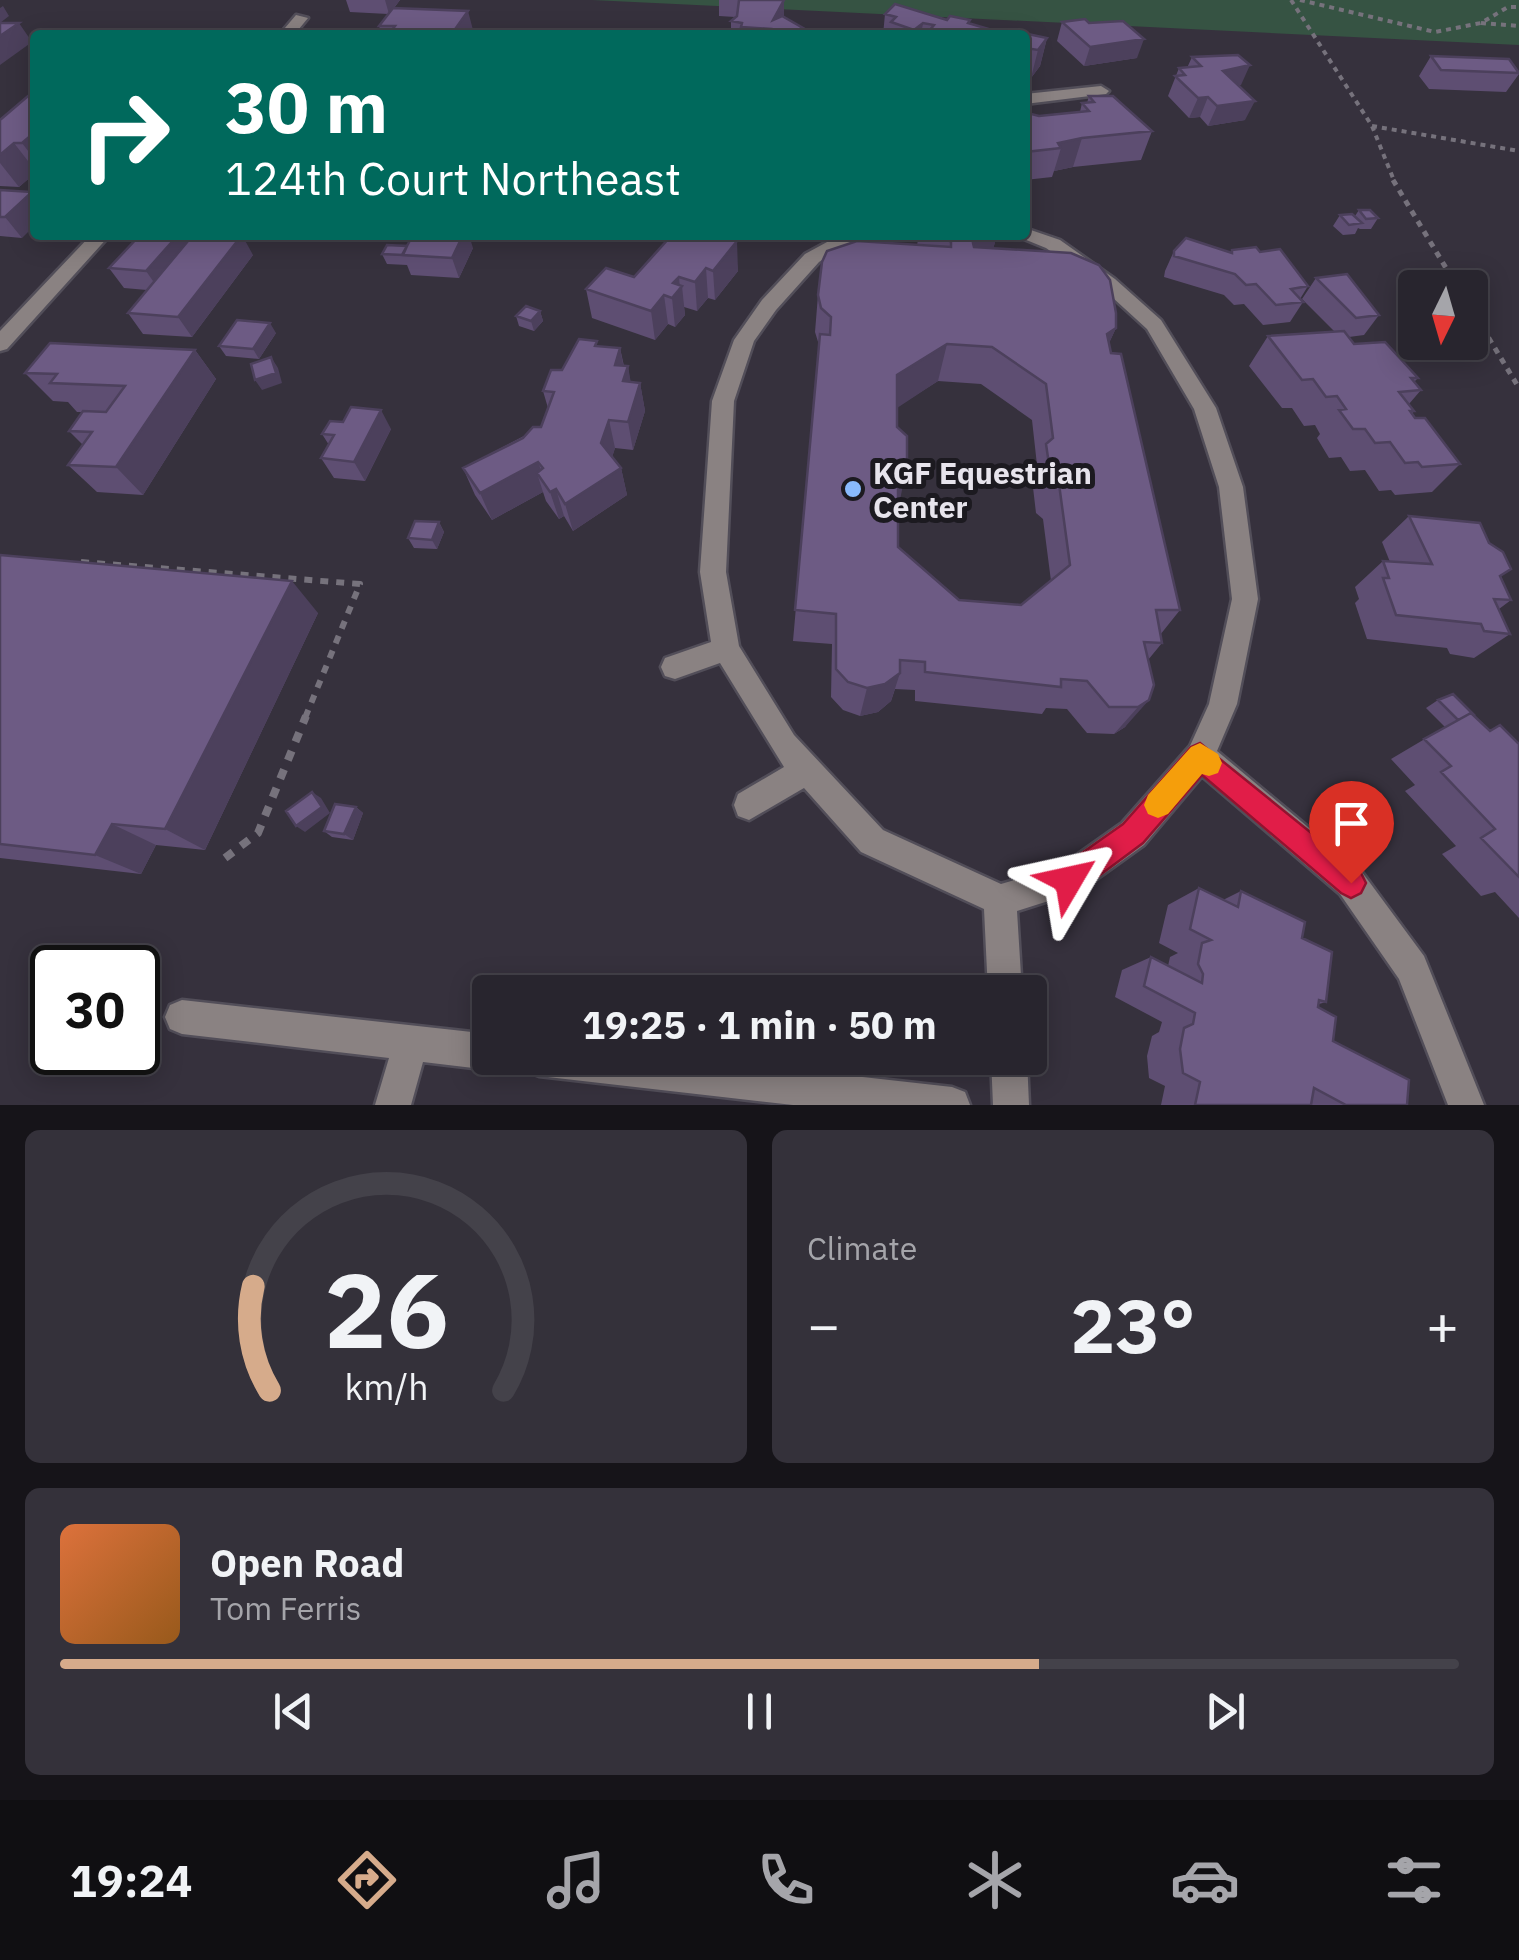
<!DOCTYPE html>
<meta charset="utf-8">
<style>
body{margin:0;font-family:"IBM Plex Sans",sans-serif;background:#34313a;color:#f1f3f6;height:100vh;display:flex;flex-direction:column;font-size:38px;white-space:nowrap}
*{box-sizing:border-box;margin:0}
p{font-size:32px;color:#a5a5aa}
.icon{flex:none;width:55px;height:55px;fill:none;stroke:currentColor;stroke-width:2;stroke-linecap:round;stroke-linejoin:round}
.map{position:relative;height:1105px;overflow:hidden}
.drawer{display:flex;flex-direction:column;gap:25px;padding:25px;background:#161419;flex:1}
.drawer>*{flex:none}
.banner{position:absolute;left:30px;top:30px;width:1000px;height:210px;border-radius:10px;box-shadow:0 5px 25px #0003,0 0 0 2px #44424a;background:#00695c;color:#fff;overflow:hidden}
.needle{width:65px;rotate:185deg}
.fabs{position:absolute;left:1398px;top:270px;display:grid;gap:20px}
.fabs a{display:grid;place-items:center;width:90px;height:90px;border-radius:10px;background:#28252e;box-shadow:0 5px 25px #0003,0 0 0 2px #44424a;font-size:50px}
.speed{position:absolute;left:30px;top:945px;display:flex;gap:20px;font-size:50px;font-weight:700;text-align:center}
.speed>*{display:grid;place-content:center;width:130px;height:130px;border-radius:50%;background:#28252e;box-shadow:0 5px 25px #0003,0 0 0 2px #44424a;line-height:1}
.speed .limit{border:5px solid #111;border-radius:15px;background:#fff;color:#111}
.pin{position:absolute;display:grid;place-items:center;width:85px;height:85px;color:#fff;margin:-102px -42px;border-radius:50% 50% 50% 0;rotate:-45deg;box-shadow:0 0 10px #0007}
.pin .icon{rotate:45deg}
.me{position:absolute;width:110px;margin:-55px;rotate:54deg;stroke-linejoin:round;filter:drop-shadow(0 0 8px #0008)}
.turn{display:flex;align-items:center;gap:35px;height:210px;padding:0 30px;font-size:45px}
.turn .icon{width:130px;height:130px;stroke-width:2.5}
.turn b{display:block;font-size:70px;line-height:85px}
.big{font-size:75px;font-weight:700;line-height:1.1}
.drawer .card{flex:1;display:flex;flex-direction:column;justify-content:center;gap:15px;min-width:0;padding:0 35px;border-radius:15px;background:#34313a}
.drawer .dial{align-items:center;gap:0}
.dial svg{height:260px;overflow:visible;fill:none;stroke:#44424a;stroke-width:7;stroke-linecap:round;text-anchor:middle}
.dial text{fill:#f1f3f6;stroke:none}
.song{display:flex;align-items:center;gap:30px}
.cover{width:120px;height:120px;border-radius:15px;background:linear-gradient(135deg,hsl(20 70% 55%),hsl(30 70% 35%))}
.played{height:10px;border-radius:5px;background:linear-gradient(90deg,#d6ab8b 70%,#44424a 70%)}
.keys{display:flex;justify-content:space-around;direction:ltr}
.heat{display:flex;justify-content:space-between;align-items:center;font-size:55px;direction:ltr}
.drawer .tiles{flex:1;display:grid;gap:25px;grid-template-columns:1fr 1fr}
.card:last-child{grid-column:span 2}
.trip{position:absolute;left:472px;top:975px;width:575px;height:100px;border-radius:10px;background:#28252e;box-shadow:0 5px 25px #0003,0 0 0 2px #44424a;font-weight:700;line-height:100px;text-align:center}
.tab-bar{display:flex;height:160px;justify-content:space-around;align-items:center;background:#100f12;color:#a5a5aa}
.tab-bar .icon{width:70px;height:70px}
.tab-bar .active{color:#d6ab8b}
.tab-bar b{font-size:45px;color:#f1f3f6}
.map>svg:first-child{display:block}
.green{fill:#365343}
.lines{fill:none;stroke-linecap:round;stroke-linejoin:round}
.minor-casing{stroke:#524e59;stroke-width:5}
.path-far3{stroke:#76727c;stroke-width:4;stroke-dasharray:5 5;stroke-linecap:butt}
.path-far2{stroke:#76727c;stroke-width:5;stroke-dasharray:6 6;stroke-linecap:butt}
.path-far1{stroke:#76727c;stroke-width:6;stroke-dasharray:8 8;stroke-linecap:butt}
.path{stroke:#76727c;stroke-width:8;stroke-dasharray:10 10;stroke-linecap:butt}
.minor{fill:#8a8282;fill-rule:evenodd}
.wall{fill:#5e4e72;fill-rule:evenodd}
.shaded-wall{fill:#4c405c}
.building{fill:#6d5b84;stroke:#4c405c;stroke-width:2.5;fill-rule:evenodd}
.route{fill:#e11d48;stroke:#92132f;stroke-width:2.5}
.slow{fill:#f59e0b}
.poi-dot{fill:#89bafc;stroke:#1c1a20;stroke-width:4}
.labels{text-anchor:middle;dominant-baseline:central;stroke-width:10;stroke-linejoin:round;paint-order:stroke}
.poi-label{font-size:30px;font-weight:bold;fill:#e7e4ec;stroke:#1c1a20;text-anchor:start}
</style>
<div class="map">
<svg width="1519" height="1105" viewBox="0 0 1519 1105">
<rect width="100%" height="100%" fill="#36313d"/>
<!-- green -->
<path class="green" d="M592,0h927v45z"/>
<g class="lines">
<!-- minor casing -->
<g class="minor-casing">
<path id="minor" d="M296,15l12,3 -14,17h-15z
M1101,86l8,5 -3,3 -81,10v-10z
M1025,228l35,12 55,39 46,41 55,88 27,79 15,112 -21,105 -20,47 145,121 62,84 60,149h-36l-49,-126 -59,-85 -138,-118 -58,69 -64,46 -63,20 5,81h-34l-4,-83 -123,-57 -57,-64 -55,32 -11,-4 -4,-11 4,-11 46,-27 -64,-104 -45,16 -10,-3 -4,-9 4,-9 46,-16 -11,-70 12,-171 22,-61 28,-40 43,-46 35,-19h22l-43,27 -43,48 -22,31 -20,60 -8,171 13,74 55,89 89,95 118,54 60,-18 61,-43 68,-77 19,-42 23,-105 -13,-112 -25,-78 -47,-80 -46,-42 -55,-39 -27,-11 6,-2z
M91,235h19l-103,114 -7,2v-20z
M182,1000l308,34v24h15l-2,7 -13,5 -67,-8 -12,43h-36l14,-47 -207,-24 -12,-5 -5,-12 5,-12z
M521,1058h172l259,29 13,5 5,13h-177l-254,-29 -13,-5z
M991,1058h36l2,47h-36z"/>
</g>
<!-- path-far3 -->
<path class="path-far3" d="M1291,0l81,126 23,57
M1300,0l135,32 46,-9 27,-16h11
M1481,23l38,3
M1372,126l147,25"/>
<!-- path-far2 -->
<path class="path-far2" d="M1393,180l65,108
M1470,307l49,81"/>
<!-- path-far1 -->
<path class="path-far1" d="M81,562l279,22 -55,134"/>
<!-- path -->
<path class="path" d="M225,858l33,-25 48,-117"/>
<!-- minor -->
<use href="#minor" class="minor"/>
</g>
<!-- wall -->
<path class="wall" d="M346,0h54l-6,8 79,22 -4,5h-87l-3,-9 9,-12 -38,-2z
M719,0h65v18l19,10v7h-72v-14l4,-4 -16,-1z
M885,14l84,9 40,12h-126z
M1062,22l75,36 -53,8 -27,-25z
M1025,35l22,3 -7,28 -9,12 -6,-1z
M1431,56l88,15v3l-13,18 -77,-3 -10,-13z
M1192,57l49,28h-2l6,35 -37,6 -8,-9 -11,1 -21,-22 11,-28h8z
M35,89v84l-16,14 -19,-1v-66l30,-23 -2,-3z
M1089,96l63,35 -11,29 -68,7 -19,4 -2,6 -27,3v-74l6,8 8,2 41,-4 2,-9h5z
M0,190l22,48 -22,-2z
M1359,210l19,8 -7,11h-11l-2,-1 -3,6 -12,1 -10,-9 7,-11 15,1z
M733,235l5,36 -23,29 -7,-2 -11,13 -13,-4 1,8 -10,12 -7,-3 -13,16 -63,-22 -6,-29 48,-12z
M919,235h78l-4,14 123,79 -7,15 71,267 -20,25 2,8 -14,17 6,25 -29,42 -11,7 -27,-1 -20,-24 -21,-1 -4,6 -127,-13v-11l-20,-1 -4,12 -13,11 -18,4 -17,-6 -12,-13 1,-53 -39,-3 26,-296 -4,-13 3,-37 99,-50zM938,381l43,3 51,36 5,45 -5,14 4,34 7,6 8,62 -30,24 -62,-5 -61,-53v-46l2,-1 -3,-93z
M473,248l-14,30 -48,-3 -4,-10 -20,-1 -5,-10z
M1232,250l28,2 48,34 -8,13 3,3 -13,20 -27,3 -19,-21 -10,1 -10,-10 -60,-18 1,-6 9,-20 56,2z
M253,255l-61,82 -49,-3 -15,-21 19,-23 -23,-2 -15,-20z
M1316,278l63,37 -15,20 -15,2 5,7 64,34 -4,4 7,8 -12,14 5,7 -2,3 48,50 -28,28 -37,3 -4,-5 -12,1 -14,-21 -15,1 -9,-14 -12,1 -12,-20 3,-4 -5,-9 -11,1 -12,-18h-10l-33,-42 19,-30 67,-4 -33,-33z
M540,311l3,10 -9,10 -15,-5 -3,-10z
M276,333l-17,26 -33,-3 -7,-10z
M598,346l22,2 4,18h4l2,16 10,1 5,28 -12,39 -18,-2 -3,9 9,11 6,27 -54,36 -9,-15 -5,3 -13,-18 -3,-9 -51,28 -17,-25 -12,-27 78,-41 7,-19 -5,-17 19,-21z
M195,350l21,29 -73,116 -46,-3 -29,-27 15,-20 -14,-14 14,-19h-6l-9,-10 -15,-1 -28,-28z
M391,429l-26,52 -31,-3 -13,-20 8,-13 -7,-11z
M1409,516l92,60 10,24 -12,9 11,25 -36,24 -24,-4 -3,-6 -80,-9 -12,-36 4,-4 -4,-12 28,-26 7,1 -8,-20z
M439,522l5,10 -7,17 -23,-1 -6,-10z
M0,555l318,58 -113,237 -49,-5 -15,29 -141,-16z
M1438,700l52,31 29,13v174l-24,-26 -14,4 -39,-42 14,-8 -51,-55 10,-6 -24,-26 54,-32 -19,-19z
M356,807l7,6 -10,27 -21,-3 -8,-6z
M1199,888l24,12 18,-9 61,47 24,64 -7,2 -1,3 15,34 74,64h-246l4,-19 -16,-8 -2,-22 5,-20 7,-4 3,-10 -47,-25 7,-27 29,-13 17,9 2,-9 8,-4 -19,-10 9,-38z"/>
<!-- shaded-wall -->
<path class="shaded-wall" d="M385,0h15l-11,14z
M784,0v19l-11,1z
M3,6l6,10 -9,7v-15z
M468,11l5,19 -4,5h-18z
M19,23l13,19 -32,23v-29z
M923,23l-2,12h-7v-5z
M803,28v7h-17z
M1047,38l-7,28 -9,12 7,-28z
M1144,39l-7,19 -53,8 6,-19z
M1250,65l-9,20 -27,5 9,-19z
M1208,97l-8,20 -11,1 9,-20z
M1255,101l-10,19 -37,6 9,-20z
M35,132v28l-13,-17z
M1082,138l-9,29 -19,4 7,-23 -3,-5z
M14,143l21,27v3l-16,14 -19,-24v-8z
M32,192l3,3v30l-13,13 -17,-21z
M178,235h17l-35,56 -14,-20z
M242,235l11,20 -61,82 -14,-20z
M463,235h6l4,13 -14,30 -7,-20z
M725,235h8v11l4,-5 1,30 -23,29 -2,-29z
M989,235h8l-9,33 -24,12 9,-37z
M706,268l2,30 -11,13 -2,-29z
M679,277l1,12 2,-3 3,29 -10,12 -3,-29 1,-15z
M664,295l4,29 -13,16 -4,-29z
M540,311l3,10 -9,10 -3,-10z
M270,323l6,10 -17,26 -6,-10z
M1116,328l-17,37 8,-31z
M947,344l-9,37 -47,31 6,-37z
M620,348l5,26 3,-8 5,29 -5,14 -13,-44z
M195,350l21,29 -73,116 -27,-28z
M271,357l7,11 4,15 -20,7 -7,-10z
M640,383l5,28 -12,39 -5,-28z
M381,410l10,19 -26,52 -11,-19z
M609,420l6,28 -7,22 -7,-27z
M538,462l9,25 -10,-14 6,19 -51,28 -12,-27z
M907,465l-7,35 -9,6 7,-35z
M621,468l6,27 -54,36 -8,-27z
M556,489l8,27 -5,3 -9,-27z
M439,522l5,10 -7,17 -5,-9z
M292,581l26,32 -113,237 -40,-21z
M900,673l-9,28 -13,11 -18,4 7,-28z
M1149,700l-24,27 -11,7 24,-27z
M312,792l9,6 9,15 -25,19 -9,-6z
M356,807l7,6 -10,27 -9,-6z
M112,824l44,21 -15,29 -46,-19z"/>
<!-- building -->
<path class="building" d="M739,0h45l-11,20 9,-4 21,12 -20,7 -11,-6 -31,-2 1,-4 -11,-2 6,-5z
M895,4l52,16 3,-4 20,4 -2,3 41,12h-70l2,-3 -11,-2 4,-5 -11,-2 -9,7 -23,-8 5,-5 -11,-3z
M393,8l75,3 -17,24 -61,-2 5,-7h-16z
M1085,19l4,4 34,-2 21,18 -54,8 -28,-25z
M0,23h19l-19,13z
M123,31l30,2 -2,2h-33z
M1023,33l24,5 -9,12 -13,-2v-13h-4z
M1238,55l12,10 -27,6 32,30 -38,5 -9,-9 -10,1 -23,-22 10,-1 -6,-7 22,-2 -9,-9z
M1431,56l78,3 10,14 -78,-3z
M28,96l7,1v35l-13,11h-8l-14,12v-35z
M1089,96h24l39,35 -70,7 -24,5 3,5 -36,4v-46l6,8 8,2 50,-5 -7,-8 12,-1z
M0,190l32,2 -27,25h-5z
M1359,210h11l8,8 -12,1z
M1352,214l10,9 -13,2 -9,-10z
M140,235h38l-32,36 -37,-3z
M193,235h49l-64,82 -50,-4z
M413,235l24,1 26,-1 -11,23 -50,-3z
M679,235h46l-1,2 13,4 -24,30 -7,-3 -11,14 -16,-5 -6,6 9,3 -10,12 -8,-3 -13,16 -65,-22 20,-21 28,9 37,-41 6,2z
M939,235h50l-16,8 1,4 97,6 28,12 11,15 6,33v15l-9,6 4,19 10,1 59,256h-24l6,33 -18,-1 10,43 -5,15 -11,7h-29l-22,-26 -26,-2v8l-136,-15v-10l-25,-2v13l-15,11 -18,4 -19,-6 -12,-13v-55l-41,-4 25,-276 10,1 1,-18 -10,-9 -3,-13 4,-33 5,-11 30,-10 94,6v-5zM947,344l45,3 54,37 7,54 -7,6 5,34 8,6 11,81 -49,40 -62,-5 -61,-53v-76l9,-6v-29l-10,-9v-52z
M1186,238l46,15v-3l24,-3 4,5 20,-3 28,37 -17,3 12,13 -27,3 -20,-21 -10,1 -11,-11 -61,-18v-5z
M387,245l20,1 -4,9 -21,-1z
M1347,274l32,41 -23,3 -40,-40z
M526,306l14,5 -9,10 -15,-5z
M237,320l33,3 -17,26 -34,-3z
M1344,331l10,13 31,-2 33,36h-7l10,12 -22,2 15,19h-4l5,7h10l35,46 -38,3 -4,-5 -13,1 -15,-21 -15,1 -10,-14h-12l-14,-19 7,-1 -9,-13 -11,1 -13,-18 -11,1 -34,-44z
M579,339l18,2 -2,5 25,2 -5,17 13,1 -5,15 17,2 -12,39 -19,-2 -8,23 20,25 -56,36 -9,-15 -6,3 -13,-19 6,-5 -5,-6 -58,31 -17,-25 60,-30 10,-11h8l13,-35 -11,-1 8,-21h11z
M50,343l145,7 -79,117 -48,-2 24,-33 -23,-1 14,-20 23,1 19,-26 -75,-3 7,-9 -32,-1z
M271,357l5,16 -21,7 -4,-16z
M351,407l30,3 -27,52 -33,-4 13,-23 -12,-1 8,-13 13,1z
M1409,516l71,7 9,20 14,9 8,17 -11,7 11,24 -17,-1 16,35 -26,-3 -3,-7 -85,-9 -13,-37h6l-6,-17 49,3z
M415,521l24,1 -7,18 -24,-2z
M0,555l292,26 -127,248 -53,-5 -17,31 -95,-11z
M1453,694l22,22 -4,-3 -13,7 -20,-20z
M1471,713l19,18 10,-6 19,19v133l-38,-39 14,-9 -54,-57 10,-6 -27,-27z
M312,792l10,15 -26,19 -10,-15z
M335,804l21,3 -12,27 -20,-3z
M1199,888l39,19 3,-16 64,31 -3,16 30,14 -6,50 -7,-2 -1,7 18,10 -3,24 76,39 -2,25h-61l-32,-17 -3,17h-116l5,-23 -17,-9 -3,-24 4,-21 9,-4 2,-11 -51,-27 7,-29 51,26 1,-9 -5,-10 4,-21 9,-3 -21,-11z"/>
<!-- route -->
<path class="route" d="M1200,743l161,130 5,10 -5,10 -10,5 -10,-5 -139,-118 -59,68 -63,47 -11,4 -10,-4 -4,-10 4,-11 64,-45 68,-77z"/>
<!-- slow -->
<path class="slow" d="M1200,743l18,11 4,9 -4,10 -9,3 -7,-2 -34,40 -10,4 -10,-4 -4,-9 4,-10 43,-48z"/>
<!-- markers -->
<circle class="poi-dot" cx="853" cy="489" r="10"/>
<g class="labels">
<!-- poi labels -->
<g class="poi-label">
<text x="873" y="472">KGF Equestrian<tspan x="873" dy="34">Center</tspan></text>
</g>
</g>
</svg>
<div class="fabs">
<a><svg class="needle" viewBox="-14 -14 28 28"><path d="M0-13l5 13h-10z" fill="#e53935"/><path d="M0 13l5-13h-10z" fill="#a5a5aa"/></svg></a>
</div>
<div class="speed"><div class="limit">30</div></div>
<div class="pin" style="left:1351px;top:883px;background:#d93025"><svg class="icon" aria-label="arrive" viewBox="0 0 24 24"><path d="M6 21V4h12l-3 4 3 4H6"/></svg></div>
<svg class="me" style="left:1069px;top:880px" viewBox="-20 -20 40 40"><path d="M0-17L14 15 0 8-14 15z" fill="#e11d48" stroke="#fff" stroke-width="4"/></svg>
<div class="trip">19:25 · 1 min · 50 m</div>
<div class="banner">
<div class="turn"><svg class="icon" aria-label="right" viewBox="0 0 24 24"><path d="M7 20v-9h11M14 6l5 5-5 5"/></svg><div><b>30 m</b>124th Court Northeast</div></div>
</div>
</div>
<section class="drawer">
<div class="tiles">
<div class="card dial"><svg viewBox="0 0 100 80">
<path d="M14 69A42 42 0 1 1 86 69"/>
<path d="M14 69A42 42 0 0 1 9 37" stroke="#d6ab8b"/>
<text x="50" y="56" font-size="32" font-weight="700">26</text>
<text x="50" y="72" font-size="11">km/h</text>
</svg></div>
<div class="card"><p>Climate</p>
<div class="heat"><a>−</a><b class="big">23°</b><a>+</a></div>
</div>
<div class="card">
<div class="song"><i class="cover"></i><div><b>Open Road</b><p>Tom Ferris</p></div></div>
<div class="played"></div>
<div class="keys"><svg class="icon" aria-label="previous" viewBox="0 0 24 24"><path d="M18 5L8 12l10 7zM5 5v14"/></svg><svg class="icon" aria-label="pause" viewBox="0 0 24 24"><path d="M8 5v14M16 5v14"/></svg><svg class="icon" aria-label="next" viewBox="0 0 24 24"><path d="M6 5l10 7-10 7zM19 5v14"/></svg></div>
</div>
</div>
</section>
<nav class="tab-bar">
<b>19:24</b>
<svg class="icon active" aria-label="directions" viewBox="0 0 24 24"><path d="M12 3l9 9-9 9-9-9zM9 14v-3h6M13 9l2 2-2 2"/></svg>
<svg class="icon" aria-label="music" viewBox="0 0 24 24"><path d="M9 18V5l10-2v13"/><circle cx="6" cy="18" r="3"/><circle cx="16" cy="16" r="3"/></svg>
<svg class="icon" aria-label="phone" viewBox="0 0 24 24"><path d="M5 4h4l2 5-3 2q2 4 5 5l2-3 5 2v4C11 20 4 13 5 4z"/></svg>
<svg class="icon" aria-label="climate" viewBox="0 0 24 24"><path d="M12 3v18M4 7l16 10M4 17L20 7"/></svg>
<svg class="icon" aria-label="car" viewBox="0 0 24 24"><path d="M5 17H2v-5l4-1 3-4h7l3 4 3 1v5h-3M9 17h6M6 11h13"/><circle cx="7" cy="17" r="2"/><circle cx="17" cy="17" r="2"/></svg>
<svg class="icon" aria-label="filters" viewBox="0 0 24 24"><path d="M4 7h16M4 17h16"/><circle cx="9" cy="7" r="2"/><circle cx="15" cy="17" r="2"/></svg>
</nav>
